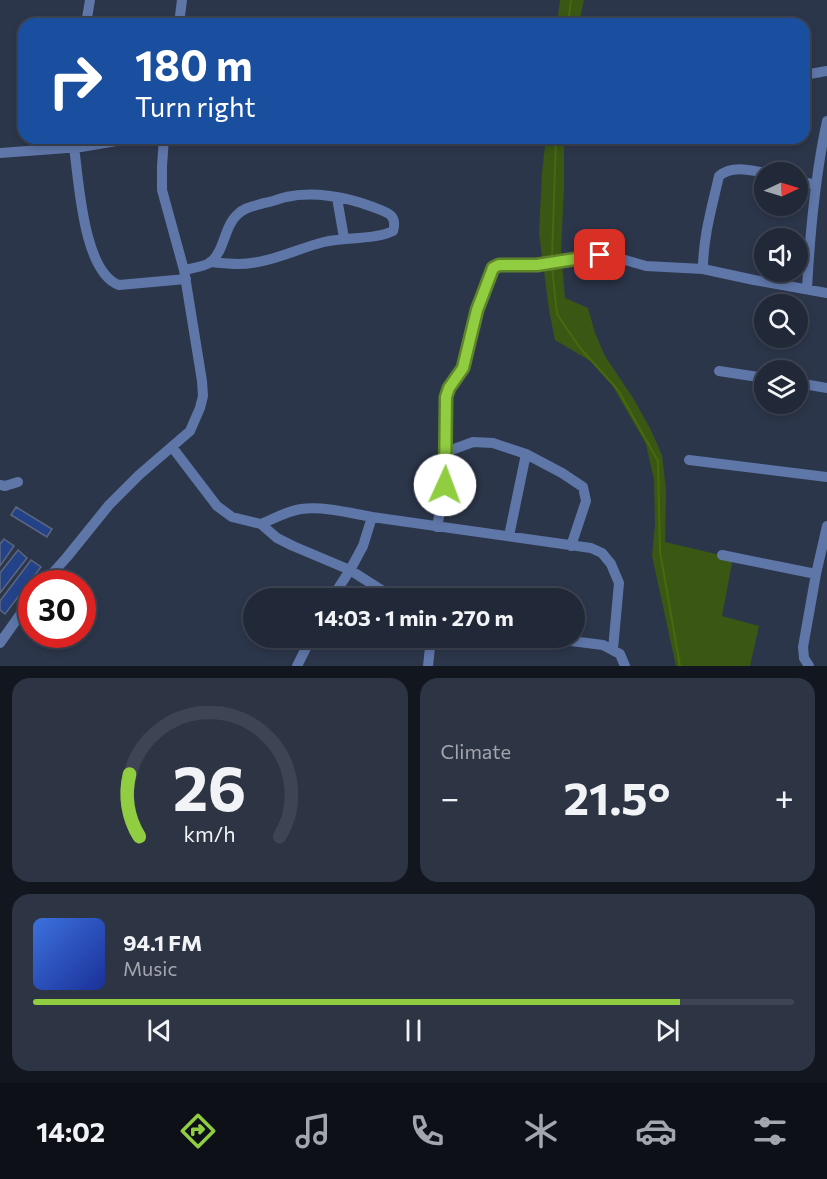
<!DOCTYPE html>
<meta charset="utf-8">
<style>
body{margin:0;font-family:Commissioner,sans-serif;background:#2d3443;color:#f1f3f6;height:100vh;display:flex;flex-direction:column;font-size:22px;white-space:nowrap}
*{box-sizing:border-box;margin:0}
p{font-size:20px;color:#a2a6ae}
.icon{flex:none;width:33px;height:33px;fill:none;stroke:currentColor;stroke-width:2;stroke-linecap:round;stroke-linejoin:round}
.map{position:relative;height:666px;overflow:hidden}
.side{display:flex;flex-direction:column;gap:12px;padding:12px;background:#12161f;flex:1}
.side>*{flex:none}
.banner{position:absolute;left:18px;top:18px;width:792px;height:126px;border-radius:18px;box-shadow:0 3px 9px #0003,0 0 0 2px #3e4453;background:#1a4fa0;color:#fff;overflow:hidden}
.needle{width:39px;rotate:86deg}
.fabs{position:absolute;left:754px;top:162px;display:grid;gap:12px}
.fabs a{display:grid;place-items:center;width:54px;height:54px;border-radius:50%;background:#212838;box-shadow:0 3px 9px #0003,0 0 0 2px #3e4453;font-size:30px}
.speed{position:absolute;left:18px;top:570px;display:flex;gap:12px;font-size:30px;font-weight:700;text-align:center}
.speed>*{display:grid;place-content:center;width:78px;height:78px;border-radius:50%;background:#212838;box-shadow:0 3px 9px #0003,0 0 0 2px #3e4453;line-height:1}
.speed .limit{border:9px solid #d22;background:#fff;color:#111}
.pin{position:absolute;display:grid;place-items:center;width:51px;height:51px;color:#fff;margin:-26px;border-radius:12px;box-shadow:0 3px 9px #0006}
.me{position:absolute;width:66px;margin:-33px;rotate:2deg;stroke-linejoin:round;filter:drop-shadow(0 0 4px #0008)}
.turn{display:flex;align-items:center;gap:21px;height:126px;padding:0 18px;font-size:27px}
.turn .icon{width:78px;height:78px;stroke-width:2.5}
.turn b{display:block;font-size:42px;line-height:51px}
.big{font-size:45px;font-weight:700;line-height:1.1}
.side .tile{flex:1;display:flex;flex-direction:column;justify-content:center;gap:9px;min-width:0;padding:0 21px;border-radius:18px;background:#2d3443}
.side .dial{align-items:center;gap:0}
.dial svg{height:156px;overflow:visible;fill:none;stroke:#3e4453;stroke-width:7;stroke-linecap:round;text-anchor:middle}
.dial text{fill:#f1f3f6;stroke:none}
.song{display:flex;align-items:center;gap:18px}
.cover{width:72px;height:72px;border-radius:9px;background:linear-gradient(135deg,hsl(220 70% 55%),hsl(230 70% 35%))}
.played{height:6px;border-radius:3px;background:linear-gradient(90deg,#90cd41 85%,#3e4453 85%)}
.keys{display:flex;justify-content:space-around;direction:ltr}
.heat{display:flex;justify-content:space-between;align-items:center;font-size:33px;direction:ltr}
.side .tiles{flex:1;display:grid;gap:12px;grid-template-columns:1fr 1fr}
.tile:last-child{grid-column:span 2}
.trip{position:absolute;left:243px;top:588px;width:342px;height:60px;border-radius:30px;background:#212838;box-shadow:0 3px 9px #0003,0 0 0 2px #3e4453;font-weight:700;line-height:60px;text-align:center}
.dock{display:flex;height:96px;justify-content:space-around;align-items:center;background:#0d1016;color:#a2a6ae}
.dock .icon{width:42px;height:42px}
.dock .active{color:#90cd41}
.dock b{font-size:27px;color:#f1f3f6}
.map>svg:first-child{display:block}
.green{fill:#3a5714}
.lines{fill:none;stroke-linecap:round;stroke-linejoin:round}
.stream{stroke:#466b0d;stroke-width:2}
.building{fill:#244289;stroke:#5c677e;stroke-width:1.5}
.minor{stroke:#5e76a8;stroke-width:10}
.route-casing{stroke:#5e852a;stroke-width:15}
.route{stroke:#90cd41;stroke-width:10}
</style>
<div class="map">
<svg width="827" height="666" viewBox="0 0 827 666">
<rect width="100%" height="100%" fill="#2c364a"/>
<!-- green -->
<path class="green" d="M560,0h24l-5,24h-22z
M546,138h18v50l-3,63 4,47 23,10 7,25 10,23 28,42 17,30 12,27 4,35 -1,52 68,16 -11,58 37,10 -9,40h-74l-24,-110 3,-32 -1,-44 -8,-36 -36,-63 -18,-19 -37,-22 -6,-30 -10,-77 3,-61z"/>
<g class="lines">
<!-- stream -->
<path class="stream" d="M568,24l3,-24
M552,258l4,-120
M552,267l5,47 23,34 38,42 40,71 2,91 20,114"/>
</g>
<!-- building -->
<path class="building" d="M16,507l36,22 -5,8 -36,-22z
M4,539l10,7 -14,20v-22z
M18,550l9,8 -27,35v-20z
M31,560l10,7 -36,47 -5,-4v-9z"/>
<g class="lines">
<!-- minor -->
<path class="minor" d="M86,24l4,-24
M179,24l3,-24
M804,75l23,-4
M74,147c5,34 9,125 45,138l67,-6
M0,153l81,-6 53,-9 30,1
M798,181l18,4
M337,198l7,40
M703,269c0,-32 9,-62 16,-93 13,-11 31,-6 46,-3
M184,270c8,-2 20,-3 27,-8 14,-12 13,-36 27,-48 7,-7 17,-8 26,-11 7,-1 14,-4 22,-6 27,-6 61,0 87,10 13,5 25,7 20,24 -19,9 -48,6 -69,11 -28,7 -56,22 -86,22 -9,0 -18,-1 -28,-2
M807,289c3,-57 8,-113 20,-168
M719,371l46,7
M798,383l29,5
M172,447l45,59 15,11 29,7 16,14 16,8 57,24 13,-24 9,-29c-22,-4 -48,-11 -71,-8 -14,2 -28,10 -40,15
M446,452l27,-10 20,1 33,11 36,19 21,14 3,14 -15,45
M689,460l138,17
M0,485l5,1 13,-4
M372,517l219,31 11,5 9,11 8,19 -6,66
M437,527l8,-42 1,-88 3,-9 14,-20 14,-58 18,-44 42,-1 63,-9 18,2 28,8 57,3 51,11 73,13
M509,536l17,-82
M722,555l94,19
M43,584l24,-27 42,-52 30,-30 51,-44 10,-23 3,-12 -1,-15 -18,-111 -22,-80v-24l2,-28
M332,598l18,-28 44,28
M547,638l56,7 17,9 5,12
M0,643l32,-45
M297,666l14,-28
M428,666l3,-28
M809,666l-5,-8 -1,-11 13,-73 11,-48"/>
</g>
<g class="lines">
<!-- route casing -->
<g class="route-casing">
<path id="route" d="M445,485l1,-88 3,-9 14,-20 14,-58 16,-42 6,-3h38l63,-10"/>
</g>
<!-- route -->
<use href="#route" class="route"/>
</g>
</svg>
<div class="fabs">
<a><svg class="needle" viewBox="-14 -14 28 28"><path d="M0-13l5 13h-10z" fill="#e53935"/><path d="M0 13l5-13h-10z" fill="#a2a6ae"/></svg></a>
<a><svg class="icon" aria-label="sound" viewBox="0 0 24 24"><path d="M4 9h4l5-4v14l-5-4H4zM17 9q2 3 0 6"/></svg></a>
<a><svg class="icon" aria-label="search" viewBox="0 0 24 24"><circle cx="10" cy="10" r="6"/><path d="M15 15l6 6"/></svg></a>
<a><svg class="icon" aria-label="layers" viewBox="0 0 24 24"><path d="M12 4l9 5-9 5-9-5zM3 14l9 5 9-5"/></svg></a>
</div>
<div class="speed"><div class="limit">30</div></div>
<div class="pin" style="left:600px;top:255px;background:#d93025"><svg class="icon" aria-label="arrive" viewBox="0 0 24 24"><path d="M6 21V4h12l-3 4 3 4H6"/></svg></div>
<svg class="me" style="left:445px;top:485px" viewBox="-20 -20 40 40"><circle r="19" fill="#fff"/><path d="M0-13L10 11 0 6-10 11z" fill="#90cd41"/></svg>
<div class="trip">14:03 · 1 min · 270 m</div>
<div class="banner">
<div class="turn"><svg class="icon" aria-label="right" viewBox="0 0 24 24"><path d="M7 20v-9h11M14 6l5 5-5 5"/></svg><div><b>180 m</b>Turn right</div></div>
</div>
</div>
<section class="side">
<div class="tiles">
<div class="tile dial"><svg viewBox="0 0 100 80">
<path d="M14 69A42 42 0 1 1 86 69"/>
<path d="M14 69A42 42 0 0 1 9 37" stroke="#90cd41"/>
<text x="50" y="56" font-size="32" font-weight="700">26</text>
<text x="50" y="72" font-size="11">km/h</text>
</svg></div>
<div class="tile"><p>Climate</p>
<div class="heat"><a>−</a><b class="big">21.5°</b><a>+</a></div>
</div>
<div class="tile">
<div class="song"><i class="cover"></i><div><b>94.1 FM</b><p>Music</p></div></div>
<div class="played"></div>
<div class="keys"><svg class="icon" aria-label="previous" viewBox="0 0 24 24"><path d="M18 5L8 12l10 7zM5 5v14"/></svg><svg class="icon" aria-label="pause" viewBox="0 0 24 24"><path d="M8 5v14M16 5v14"/></svg><svg class="icon" aria-label="next" viewBox="0 0 24 24"><path d="M6 5l10 7-10 7zM19 5v14"/></svg></div>
</div>
</div>
</section>
<nav class="dock">
<b>14:02</b>
<svg class="icon active" aria-label="directions" viewBox="0 0 24 24"><path d="M12 3l9 9-9 9-9-9zM9 14v-3h6M13 9l2 2-2 2"/></svg>
<svg class="icon" aria-label="music" viewBox="0 0 24 24"><path d="M9 18V5l10-2v13"/><circle cx="6" cy="18" r="3"/><circle cx="16" cy="16" r="3"/></svg>
<svg class="icon" aria-label="phone" viewBox="0 0 24 24"><path d="M5 4h4l2 5-3 2q2 4 5 5l2-3 5 2v4C11 20 4 13 5 4z"/></svg>
<svg class="icon" aria-label="climate" viewBox="0 0 24 24"><path d="M12 3v18M4 7l16 10M4 17L20 7"/></svg>
<svg class="icon" aria-label="car" viewBox="0 0 24 24"><path d="M5 17H2v-5l4-1 3-4h7l3 4 3 1v5h-3M9 17h6M6 11h13"/><circle cx="7" cy="17" r="2"/><circle cx="17" cy="17" r="2"/></svg>
<svg class="icon" aria-label="filters" viewBox="0 0 24 24"><path d="M4 7h16M4 17h16"/><circle cx="9" cy="7" r="2"/><circle cx="15" cy="17" r="2"/></svg>
</nav>
